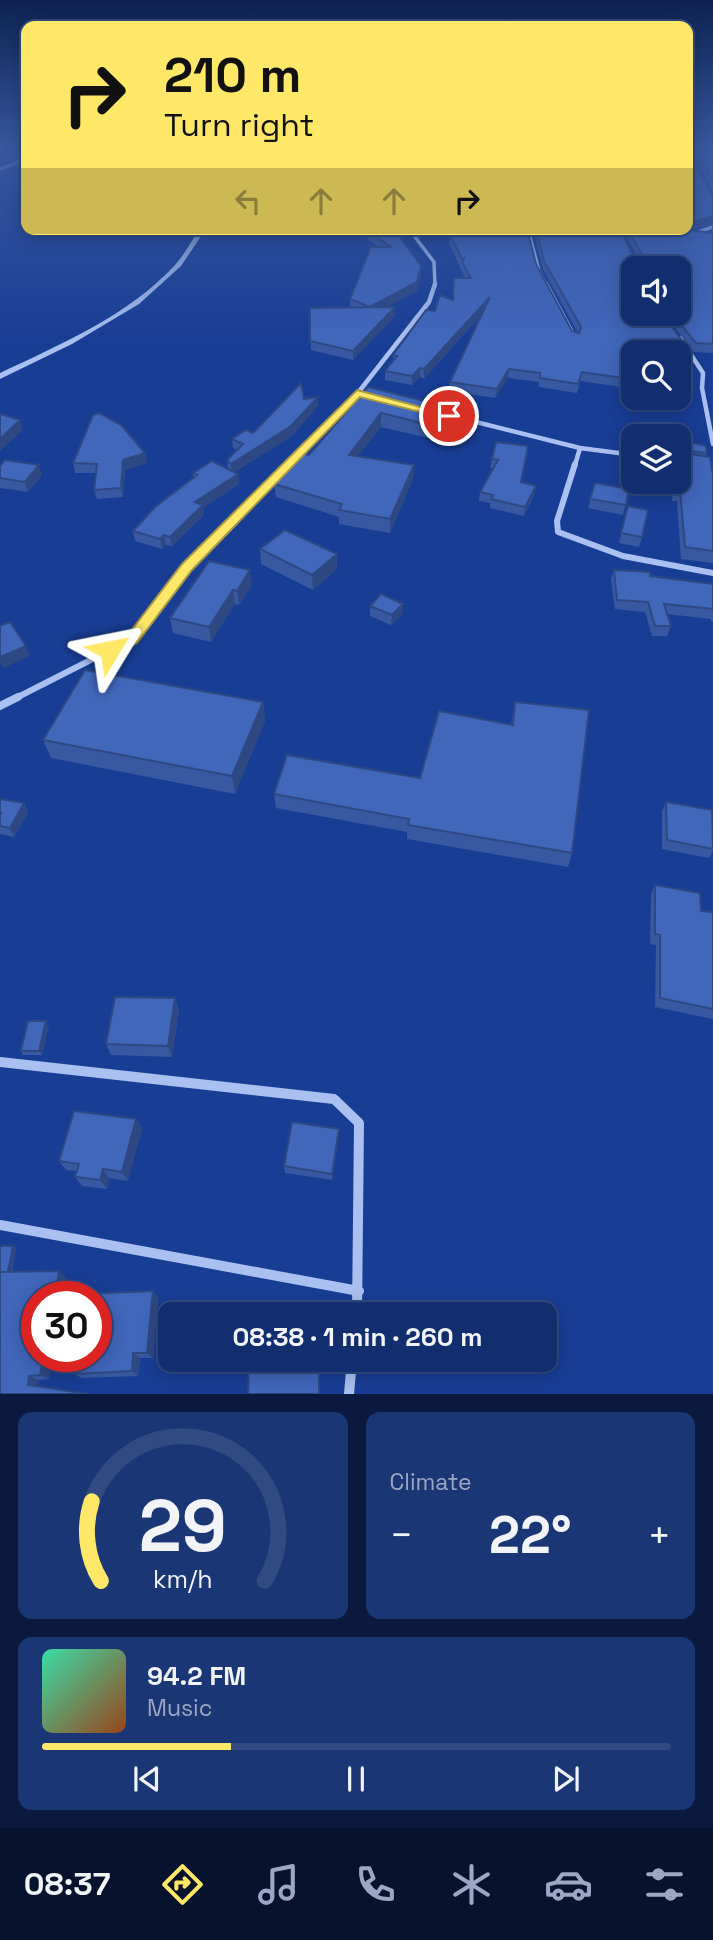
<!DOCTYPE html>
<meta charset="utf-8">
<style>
body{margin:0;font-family:"Space Grotesk",sans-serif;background:#1b3674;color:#f1f3f6;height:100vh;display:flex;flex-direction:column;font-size:26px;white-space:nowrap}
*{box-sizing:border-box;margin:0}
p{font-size:23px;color:#9ca8c3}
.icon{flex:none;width:38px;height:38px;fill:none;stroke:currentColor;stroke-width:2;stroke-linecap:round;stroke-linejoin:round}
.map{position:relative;height:1394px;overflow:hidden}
.drawer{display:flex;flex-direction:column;gap:18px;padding:18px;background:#0a193d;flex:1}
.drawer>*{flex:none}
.guide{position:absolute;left:21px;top:21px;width:672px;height:214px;border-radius:14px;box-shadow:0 4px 18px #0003,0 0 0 2px #314a82;background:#ffe868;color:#111;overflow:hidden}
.controls{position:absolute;left:621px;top:256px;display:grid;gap:14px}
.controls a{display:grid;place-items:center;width:70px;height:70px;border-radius:14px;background:#122e6f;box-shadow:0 4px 18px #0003,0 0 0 2px #314a82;font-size:35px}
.speed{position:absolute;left:21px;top:1281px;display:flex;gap:14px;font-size:35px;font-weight:700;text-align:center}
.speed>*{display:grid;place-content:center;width:91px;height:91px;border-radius:50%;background:#122e6f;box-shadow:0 4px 18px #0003,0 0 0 2px #314a82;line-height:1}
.speed .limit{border:10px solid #d22;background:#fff;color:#111}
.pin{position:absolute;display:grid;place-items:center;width:60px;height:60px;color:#fff;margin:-30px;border:4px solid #fff;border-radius:50%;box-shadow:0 2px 7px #0007}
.me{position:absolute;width:77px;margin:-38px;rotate:55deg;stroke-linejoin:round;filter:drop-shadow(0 0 5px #0008)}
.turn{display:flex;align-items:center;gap:24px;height:147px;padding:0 28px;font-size:32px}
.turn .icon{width:91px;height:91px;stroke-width:2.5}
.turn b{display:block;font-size:49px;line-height:60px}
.lanes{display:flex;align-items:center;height:66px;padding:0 28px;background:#0003;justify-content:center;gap:35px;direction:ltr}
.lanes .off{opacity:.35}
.big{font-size:52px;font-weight:700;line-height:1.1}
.drawer .tile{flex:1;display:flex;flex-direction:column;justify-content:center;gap:10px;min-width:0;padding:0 24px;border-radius:14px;background:#1b3674}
.drawer .dial{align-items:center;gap:0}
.dial svg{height:182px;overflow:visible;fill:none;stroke:#314a82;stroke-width:7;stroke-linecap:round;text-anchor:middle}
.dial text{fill:#f1f3f6;stroke:none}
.song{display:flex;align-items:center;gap:21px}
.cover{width:84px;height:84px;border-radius:10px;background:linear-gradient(135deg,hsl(160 70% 55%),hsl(20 70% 35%))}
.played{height:7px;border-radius:4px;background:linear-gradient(90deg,#ffe868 30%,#314a82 30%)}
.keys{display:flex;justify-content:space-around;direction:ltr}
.heat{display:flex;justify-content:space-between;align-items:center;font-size:38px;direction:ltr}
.drawer .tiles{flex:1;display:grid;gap:18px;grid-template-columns:1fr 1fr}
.tile:last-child{grid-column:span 2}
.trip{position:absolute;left:158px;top:1302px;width:399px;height:70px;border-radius:14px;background:#122e6f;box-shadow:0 4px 18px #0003,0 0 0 2px #314a82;font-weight:700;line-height:70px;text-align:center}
.menu{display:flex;height:112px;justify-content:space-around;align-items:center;background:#07122c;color:#9ca8c3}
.menu .icon{width:49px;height:49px}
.menu .current{color:#ffe868}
.menu b{font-size:32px;color:#f1f3f6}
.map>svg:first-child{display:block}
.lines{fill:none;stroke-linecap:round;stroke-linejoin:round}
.minor-far4{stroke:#a9c0f0;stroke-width:3.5}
.minor-far3{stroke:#a9c0f0;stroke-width:4.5}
.minor-far2{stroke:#a9c0f0;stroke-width:6}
.minor-far1{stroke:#a9c0f0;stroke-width:8}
.minor{stroke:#a9c0f0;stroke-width:10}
.tertiary{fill:#a9c0f0;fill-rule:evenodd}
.wall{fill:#3859a1}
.shaded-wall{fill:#2e4883}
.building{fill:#4167bb;stroke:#2e4883;stroke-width:2}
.route{fill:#ffe868;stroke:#a69744;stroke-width:2}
</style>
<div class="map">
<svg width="713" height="1394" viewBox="0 0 713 1394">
<rect width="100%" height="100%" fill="#183d94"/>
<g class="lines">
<!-- minor-far4 -->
<path class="minor-far4" d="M0,169l26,-10
M409,229l25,33 1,24
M528,229l11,42 8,15
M692,234l21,-7"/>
<!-- minor-far3 -->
<path class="minor-far3" d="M546,284l29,54
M680,338l23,35 -1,15 11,56
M440,413l140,35 54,7
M289,465l54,-53 86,-110 6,-18
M575,465l5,-17"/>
<!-- minor-far2 -->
<path class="minor-far2" d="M575,464l-18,57 1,11 65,24 90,17
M14,699l118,-60 55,-72 104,-103"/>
<!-- minor-far1 -->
<path class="minor-far1" d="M0,706l18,-9"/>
<!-- minor -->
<path class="minor" d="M0,1062l334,37 25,24 -2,191
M0,1225l359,66
M349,1394l3,-34"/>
<!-- tertiary -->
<path class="tertiary" d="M200,229h6l-25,37 -42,38 -67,40 -72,35v-6c61,-29 128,-57 175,-108 10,-11 16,-24 25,-36z"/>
</g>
<!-- wall -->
<path class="wall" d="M688,146h25v46l-21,-42 -4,-1z
M688,149l24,46 1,1v27l-22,7 -5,-1h2z
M713,224v129l-19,-1 -31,-39h16v-45l-45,45 50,30 -2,9h-48v13l-9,1 -4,21 -41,-6 -3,12 -38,-6v-5l-31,-4 -13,20 -46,-7 1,-9 32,-68 -58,65 -4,-2 -8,8 -27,-5v-9l8,-10v-6l42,-44 18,-11 12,-22 -16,-35 1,-8 31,-1 -1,-5h47l9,35 36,67 6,2 -35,-64 -10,-40h21l87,35 -19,-35h60l29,3z
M368,231l53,35v8l-4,17 -31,16 9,9 -42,44 -42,-10 -1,-42h40v-9l29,-52 -12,-8z
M368,387l79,33 -14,19 -52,-12 -23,29 56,9 -1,14 -23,54 -51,-9v-7l-63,-20 -2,-13 35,-29z
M318,397v9l-26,30 -58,36 4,2 1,10 -36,24 1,7 -32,31 -6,-1 -4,4 -27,-8 -2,-10 60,-53v-5l35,-4 -1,-9 10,-10 -4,-2 -1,-9 21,-6 51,-34z
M496,442l25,40 15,4 -2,9 -10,21 -34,-8v-5l-11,-2 1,-9 13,-24h-3z
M692,443l15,10 -1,3 7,19v88l-32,-4 -4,-58h-5l-1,-20h8l10,-21z
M145,453l2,10 -22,7 -2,27 -26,2 -3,-9 2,-17h-21l-2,-10z
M0,466l42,9 -14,17 -28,-4z
M595,483l34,6 -6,26 -35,-7z
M628,506l14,31 -3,10 -20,-4z
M260,549l77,5v15l-24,21 -52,-26z
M209,561l43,24 -13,20 -4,-1 -24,38 -38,-9 -3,-15z
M614,570l99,14v38l-2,-1v-2l-44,-5 4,12 -4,10h-15l-7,-24 -30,-3 -4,-30z
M403,604l-1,10 -11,11 -21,-9v-10z
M263,702l2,19 -30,73 -184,-36 -8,-18z
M515,702l57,151 -4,14 -161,-28v-7l-131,-24 -2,-14 146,-16 91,-53z
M0,799l24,4 4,10 -14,24 -14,-3z
M666,802l46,8 1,41 -4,7 -47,-9v-37z
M655,885l46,26 12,1v107l-58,-12 1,-62 -6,-1 1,-49z
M175,998l4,12 -7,47 -61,-2 -5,-11z
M49,1025l-7,30h-19l-2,-4z
M136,1119l6,9 -14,53 -19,-3 -2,11 -25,-3 -7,-9 1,-6 -10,-1 -7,-9z
M339,1135l-7,45 -47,-7 -1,-7z
M13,1246l3,2 -4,24 55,6 -3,19h-27l12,82 -11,1v6l-38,8z
M158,1297l-5,61h-13l-2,18 -56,2 -8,-4z"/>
<!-- shaded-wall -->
<path class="shaded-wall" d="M713,216v7l-22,7 2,-8z
M421,266v8l-4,17 -47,25v-9z
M490,297l-1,9 -65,73v-10z
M395,307v9l-42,44v-9z
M420,368v9l-8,8v-9z
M509,369l-1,9 -13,20 2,-9z
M318,397v9l-26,30 -60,38 -1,-10z
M448,407l-1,13 -14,19 1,-13z
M381,413v14l-32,41v-13z
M20,420l3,10 -23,21v-12z
M145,453l2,10 -22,7 -2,27 -2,-9 2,-28z
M39,465l3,10 -14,17 -3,-10z
M414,465l-1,14 -23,54v-14z
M238,474l1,10 -36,24 1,7 -32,31 -2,-9 25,-35z
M536,486l-2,9 -10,21 1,-9z
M164,535l2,10 -4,4 -2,-10z
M337,554v15l-24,21 -1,-15z
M250,570l2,15 -13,20 -2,-14z
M233,590l2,14 -24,38 -2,-15z
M403,604l-1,10 -11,11 1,-10z
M26,646l4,10 -27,12 -3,-7v-4z
M263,702l2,19 -30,73 -3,-18z
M24,803l4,10 -14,24 -4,-9z
M175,998l4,12 -7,47 -4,-11z
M46,1021l3,4 -7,30 -3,-4z
M136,1119l6,9 -14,53 -6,-9z
M339,1129v6l-7,45v-6z
M103,1169l6,9 -2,11 -7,-9z
M13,1246l3,2 -5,26 -3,-2z
M59,1271l8,7 -3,19h-9z
M153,1291l5,6 -5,61 -6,-5z
M133,1353l7,5 -2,18 -6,-5z
M44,1356h9l-4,23 -9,-4z
M319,1360h1v34h-1z
M29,1376l9,4v9l-10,-4z"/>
<!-- building -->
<path class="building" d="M695,146h18v35z
M688,149l24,46 1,1v20l-20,6 -5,-1z
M374,229h17l6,4 24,33 -4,16 -47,25 -20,-8 21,-52h20l-23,-16z
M483,229h44l9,35 36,67 7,2 2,-6 -37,-66 -8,-32h84l16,33 5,2 3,-6 -16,-29h54l31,4v111l-17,-1 -24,-30h7v-45h-45v45h28l22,30 -14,1 5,8h-41v4l-8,1 -3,21 -41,-6 -4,12 -38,-6v-5l-31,-4 -12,20 -47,-7 40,-85 -66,72 -4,-1 -8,8 -27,-5 12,-15 -4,-1 33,-45 9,1 5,-16 13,5 1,-22h17l-9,-16 3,-5 -3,2 -12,-24 34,-1z
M395,307l-42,44 -43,-10v-33z
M301,383l3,16 14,-2 -27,29 -60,38 -4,-4 16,-16 -11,-5 14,-9 7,3z
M368,387l80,20 -14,19 -53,-13 -32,42 65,10 -24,54 -51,-9 3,-6 -68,-20 30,-30 5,1z
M99,413l22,12 24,28 -22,7 -2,28 -27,2 3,-26 -24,-1 20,-48z
M0,414l20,6 -20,19z
M496,442l32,4 -7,36 15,4 -11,21 -34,-8 2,-4 -13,-3 18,-32 -6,-1z
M692,443l14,3 1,7 -17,-2z
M691,454l19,3 3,18v76l-28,-4 -5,-57 -4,-1 -1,-8h4v-22l11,1z
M5,460l34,5 -14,17 -25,-4v-12z
M212,461l26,13 -43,28 8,3 -33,32 -6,-2 -4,4 -27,-8 22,-24 42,-32 -4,-2z
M595,483l34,6 -3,16 -36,-6z
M628,506l20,4 -6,27 -21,-4z
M285,530l52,24 -25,21 -52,-26z
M209,561l41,9 -13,21 -4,-1 -24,37 -39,-9z
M614,570l36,2v4l63,8v25l-49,-5 7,22h-16l-7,-24 -31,-2z
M381,594l22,10 -11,11 -22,-9z
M10,622l16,24 -26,11v-31z
M85,670l178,32 -31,74 -189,-36z
M515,702l74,8 -17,143 -164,-28 1,-6 -135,-25 13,-39 133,23 19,-67 74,14z
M0,799l24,4 -14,25 -10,-2v-11l1,-2h-1z
M666,802l46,8 1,39 -46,-9z
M655,885l45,8 1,18 12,1v97l-53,-11v-63l-5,-1z
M115,997l60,1 -7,48 -62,-2z
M28,1021h18l-7,30h-18z
M74,1111l62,8 -14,53 -19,-3 -3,11 -25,-3 4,-13 -20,-3z
M292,1122l47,7 -7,45 -48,-8z
M0,1246h13l-5,26h-8z
M59,1271l-4,26h-18v59h7l-4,19 -11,1 -1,9 60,9h-88v-122z
M153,1291l-6,62h-14l-1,18 -58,3 2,-18h20v-59h-12l1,-3z
M249,1360h70v34h-71z"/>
<!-- sky -->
<linearGradient id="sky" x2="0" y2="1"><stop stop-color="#0d2251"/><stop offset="0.43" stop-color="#37579f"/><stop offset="1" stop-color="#37579f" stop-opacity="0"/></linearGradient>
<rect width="713" height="342" fill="url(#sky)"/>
<!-- route -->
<path class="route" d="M357,390l98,26 -6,3 -89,-22 -168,173 -55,73 -22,11h-10v-7l22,-11 55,-72z"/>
</svg>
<div class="controls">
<a><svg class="icon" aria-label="sound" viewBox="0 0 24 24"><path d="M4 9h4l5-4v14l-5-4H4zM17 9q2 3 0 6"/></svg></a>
<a><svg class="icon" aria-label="search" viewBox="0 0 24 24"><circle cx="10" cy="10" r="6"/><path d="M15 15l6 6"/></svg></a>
<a><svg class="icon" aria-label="layers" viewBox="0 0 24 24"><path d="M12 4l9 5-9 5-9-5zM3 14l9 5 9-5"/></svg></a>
</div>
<div class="speed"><div class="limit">30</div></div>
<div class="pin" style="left:449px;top:416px;background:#d93025"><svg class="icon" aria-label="arrive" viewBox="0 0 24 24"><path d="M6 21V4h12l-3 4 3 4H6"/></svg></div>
<svg class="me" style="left:110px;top:650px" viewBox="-20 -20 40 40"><path d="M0-17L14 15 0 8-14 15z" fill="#ffe868" stroke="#fff" stroke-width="4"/></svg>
<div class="trip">08:38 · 1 min · 260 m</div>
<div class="guide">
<div class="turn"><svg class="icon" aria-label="right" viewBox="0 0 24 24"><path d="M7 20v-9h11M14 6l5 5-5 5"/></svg><div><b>210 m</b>Turn right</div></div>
<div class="lanes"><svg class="icon off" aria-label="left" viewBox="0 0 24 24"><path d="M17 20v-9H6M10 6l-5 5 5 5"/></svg><svg class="icon off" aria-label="ahead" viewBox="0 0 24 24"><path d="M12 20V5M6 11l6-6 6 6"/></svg><svg class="icon off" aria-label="ahead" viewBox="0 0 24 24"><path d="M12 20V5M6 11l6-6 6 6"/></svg><svg class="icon" aria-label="right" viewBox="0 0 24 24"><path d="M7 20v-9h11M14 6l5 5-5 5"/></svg></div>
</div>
</div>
<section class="drawer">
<div class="tiles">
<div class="tile dial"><svg viewBox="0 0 100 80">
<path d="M14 69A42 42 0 1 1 86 69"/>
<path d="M14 69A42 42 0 0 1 10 34" stroke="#ffe868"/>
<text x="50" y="56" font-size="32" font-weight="700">29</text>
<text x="50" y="72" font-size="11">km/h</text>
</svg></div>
<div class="tile"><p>Climate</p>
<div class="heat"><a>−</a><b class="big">22°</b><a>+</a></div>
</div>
<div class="tile">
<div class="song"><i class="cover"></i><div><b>94.2 FM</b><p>Music</p></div></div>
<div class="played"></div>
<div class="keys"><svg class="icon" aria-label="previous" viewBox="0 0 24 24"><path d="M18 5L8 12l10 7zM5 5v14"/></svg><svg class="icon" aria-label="pause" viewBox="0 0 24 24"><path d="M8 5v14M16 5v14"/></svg><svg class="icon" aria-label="next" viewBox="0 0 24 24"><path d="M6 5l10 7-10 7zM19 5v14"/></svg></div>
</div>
</div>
</section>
<nav class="menu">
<b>08:37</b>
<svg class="icon current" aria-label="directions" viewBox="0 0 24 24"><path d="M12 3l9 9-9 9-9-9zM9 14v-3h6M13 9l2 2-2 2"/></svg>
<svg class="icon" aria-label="music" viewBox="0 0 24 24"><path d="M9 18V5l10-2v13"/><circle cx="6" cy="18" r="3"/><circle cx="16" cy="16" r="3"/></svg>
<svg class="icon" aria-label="phone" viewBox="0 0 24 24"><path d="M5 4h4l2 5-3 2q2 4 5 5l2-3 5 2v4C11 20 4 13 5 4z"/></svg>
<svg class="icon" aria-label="climate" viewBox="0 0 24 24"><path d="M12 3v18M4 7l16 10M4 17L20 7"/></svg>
<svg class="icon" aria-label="car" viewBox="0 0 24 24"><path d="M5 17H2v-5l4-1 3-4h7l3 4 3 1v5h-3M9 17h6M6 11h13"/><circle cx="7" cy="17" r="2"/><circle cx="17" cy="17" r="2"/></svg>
<svg class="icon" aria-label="filters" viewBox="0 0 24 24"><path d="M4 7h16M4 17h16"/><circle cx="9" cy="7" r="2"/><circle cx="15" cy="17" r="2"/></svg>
</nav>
